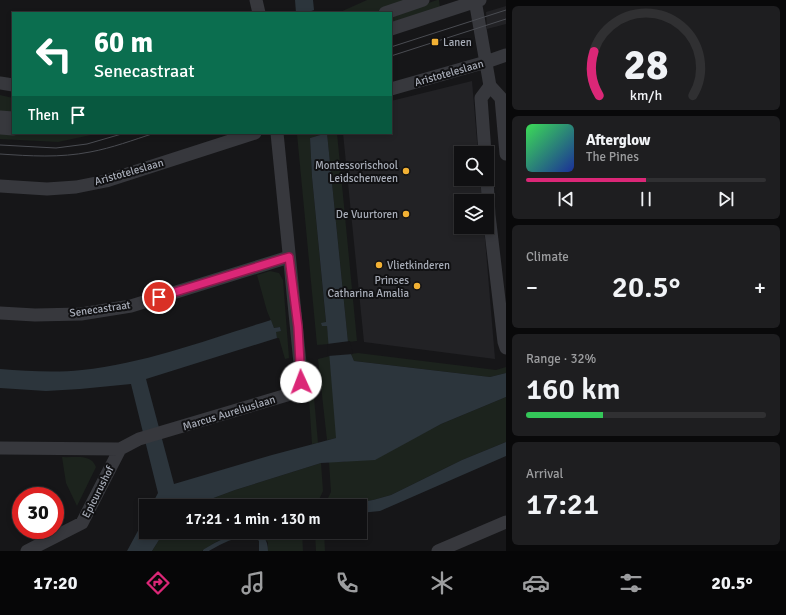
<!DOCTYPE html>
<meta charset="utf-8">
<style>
body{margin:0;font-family:Signika,sans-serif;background:#1e1e20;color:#f1f3f6;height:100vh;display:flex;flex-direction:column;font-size:15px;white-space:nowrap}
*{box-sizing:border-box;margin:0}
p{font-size:13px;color:#9c9d9f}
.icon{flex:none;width:22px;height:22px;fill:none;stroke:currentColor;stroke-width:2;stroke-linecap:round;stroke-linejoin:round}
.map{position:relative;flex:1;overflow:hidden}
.panel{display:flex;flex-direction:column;gap:6px;padding:6px;background:#09090a;width:280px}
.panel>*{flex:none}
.top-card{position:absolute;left:12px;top:12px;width:380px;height:122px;border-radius:0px;box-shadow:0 2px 6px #0003,0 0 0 1px #303032;background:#0b6e4f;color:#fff;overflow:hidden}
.buttons{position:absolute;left:454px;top:146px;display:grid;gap:8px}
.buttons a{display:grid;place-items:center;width:40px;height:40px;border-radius:0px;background:#101012;box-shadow:0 2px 6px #0003,0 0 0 1px #303032;font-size:20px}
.speed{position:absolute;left:12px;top:487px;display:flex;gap:8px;font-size:20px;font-weight:700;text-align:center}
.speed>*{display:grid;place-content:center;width:52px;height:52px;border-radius:50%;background:#101012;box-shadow:0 2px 6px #0003,0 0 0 1px #303032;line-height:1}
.speed .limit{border:6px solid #d22;background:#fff;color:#111}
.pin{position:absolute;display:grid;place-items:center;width:34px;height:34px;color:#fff;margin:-17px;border:2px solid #fff;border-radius:50%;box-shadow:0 1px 4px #0007}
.me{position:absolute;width:44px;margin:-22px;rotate:358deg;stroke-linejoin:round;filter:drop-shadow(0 0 3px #0008)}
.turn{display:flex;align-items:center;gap:14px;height:84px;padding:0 16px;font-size:18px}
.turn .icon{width:52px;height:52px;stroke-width:2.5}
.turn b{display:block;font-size:28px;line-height:34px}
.then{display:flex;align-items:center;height:38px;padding:0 16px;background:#0003;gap:8px;font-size:15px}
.big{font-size:30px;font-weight:600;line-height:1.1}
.panel .card{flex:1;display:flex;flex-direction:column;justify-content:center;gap:6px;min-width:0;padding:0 14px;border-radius:6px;background:#1e1e20}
.panel .dial{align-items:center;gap:0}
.dial svg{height:104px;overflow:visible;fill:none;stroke:#303032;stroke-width:7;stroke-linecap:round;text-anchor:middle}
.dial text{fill:#f1f3f6;stroke:none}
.song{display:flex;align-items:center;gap:12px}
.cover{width:48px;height:48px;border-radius:6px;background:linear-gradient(135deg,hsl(130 70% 55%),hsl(230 70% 35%))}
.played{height:4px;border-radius:2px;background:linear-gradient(90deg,#db2777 50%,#303032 50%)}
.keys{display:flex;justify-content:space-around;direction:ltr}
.heat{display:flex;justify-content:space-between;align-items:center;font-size:22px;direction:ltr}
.charge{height:6px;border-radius:3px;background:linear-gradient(90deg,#34c759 32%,#303032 0)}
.trip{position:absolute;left:139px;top:499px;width:228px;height:40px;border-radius:0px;background:#101012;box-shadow:0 2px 6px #0003,0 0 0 1px #303032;font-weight:600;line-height:40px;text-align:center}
.tabs{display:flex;height:64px;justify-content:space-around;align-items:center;background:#060607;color:#9c9d9f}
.tabs .icon{width:28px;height:28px}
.tabs .on{color:#db2777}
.tabs b{font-size:18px;color:#f1f3f6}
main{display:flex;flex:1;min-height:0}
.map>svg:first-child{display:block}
.built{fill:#222225}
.green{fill:#1c231d}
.water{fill:#2c353c}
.pier{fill:#161618}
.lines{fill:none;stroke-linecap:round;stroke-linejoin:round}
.stream{stroke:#2c353c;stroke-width:4}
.minor{stroke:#37383d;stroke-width:13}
.tram{stroke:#4a4c52;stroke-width:1}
.route-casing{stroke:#8e194d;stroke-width:10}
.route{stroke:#db2777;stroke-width:7}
.poi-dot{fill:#f2b134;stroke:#111113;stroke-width:1.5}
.labels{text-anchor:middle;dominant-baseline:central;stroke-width:4;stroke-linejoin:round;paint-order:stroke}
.poi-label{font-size:11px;fill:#a8adb8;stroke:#111113;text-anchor:end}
.street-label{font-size:11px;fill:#a8adb8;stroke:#111113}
</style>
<main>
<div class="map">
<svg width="506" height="551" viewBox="0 0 506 551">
<rect width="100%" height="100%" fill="#161618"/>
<!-- built -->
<path class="built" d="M506,6v18l-19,5 -1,-17z
M472,81l6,72h-17v26h19l2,22h-21v26h23l11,132 -131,-17 -21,-209h48v-32z"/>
<!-- green -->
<path class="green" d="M367,0h43l-37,13h-35z
M437,0h2l1,8 -49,16v-8z
M0,95l13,3v16l-13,-2z
M0,132l61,3 12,-2h27l-42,9 -58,-3z
M300,133h37l20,208 -9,1 -21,-209 -17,5 2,39 14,146h-4v3h5l2,18 -12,1 -20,-211z
M270,271l9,2 4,7 6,78 -4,1 -6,-21h-2l-2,-7h6l-1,-4 -6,1 -7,-17 -10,-36z
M358,353l138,17 10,-3v6l-16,4 -136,-16 -3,-7z
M330,356l7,82 -10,2 -9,-81z
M314,397l4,46 -6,1 -3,-46z
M506,397v45l-44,18 -71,35 -18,5 -36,6h-13l7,-14 -2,-30h14l73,-25 25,-13z
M62,457c13,1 29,-4 34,10l-19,39 -11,-23z
M321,463l2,28 -7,15h-124l43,-16z
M164,532h83l-12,2 -19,8 -14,9h-50z
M256,532h46l1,19h-35v-9z
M315,532h9l1,19h-9z"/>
<!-- water -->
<path class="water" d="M295,0h18l1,10 -8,3h-10z
M327,133l21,209 3,12 3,7 136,16 16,-4v24l-65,27 -66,36 -54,3 -86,27 -43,16h-41l7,-13 -27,-109 -51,5 -34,2 -46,-3v-19c27,2 55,4 82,1 65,-7 127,-31 189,-50l3,8 6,-1 1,4 -5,1 1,6 -131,41 28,105 98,-29 64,-17 -9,-112h-5l-1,-3 5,-1 -14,-145 -2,-39z
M506,442v14l-126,55 -20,2v-7h-23l36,-6 18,-5 71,-35z
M146,516v16h18l-12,19h-25z
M250,532c12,0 18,7 18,19h-9v-10l-7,-7 -4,-1z"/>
<!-- pier -->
<path class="pier" d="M350,341l3,13 -25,2 -1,-12z"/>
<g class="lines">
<!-- stream -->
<path class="stream" d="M205,551c14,-9 27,-15 43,-18"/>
<!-- minor -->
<path class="minor" d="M256,0l3,13
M475,0l15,86 11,12 5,56
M385,13l38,-13
M391,29l89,-29
M0,83l13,2
M391,89l95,-27 20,-7
M0,117l13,1
M0,128l13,1
M485,153l-4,-55 9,-12
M487,179l2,36 15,127 2,6
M0,186l47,3 29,-2 30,-6 149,-48
M0,313l35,2 46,-1 50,-8 158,-49
M0,448l120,1 19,-10 148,-44c12,-6 14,-8 14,-22l-24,-240
M27,551l55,-28 38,-74
M438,551l68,-29"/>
<!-- tram -->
<path class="tram" d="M391,47l115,-37
M391,56l115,-37
M0,145l56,3 31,-4 38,-11
M0,154c30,2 60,4 90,-2 22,-4 43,-12 65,-19"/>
</g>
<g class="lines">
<!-- route casing -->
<g class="route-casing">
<path id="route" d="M159,297l130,-40 9,70 3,55"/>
</g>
<!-- route -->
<use href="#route" class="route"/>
</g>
<!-- markers -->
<g class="poi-dot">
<rect x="431" y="38" width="8" height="8" rx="2"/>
<circle cx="406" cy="171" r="4"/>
<circle cx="406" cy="214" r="4"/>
<circle cx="379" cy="265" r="4"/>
<circle cx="417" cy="286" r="4"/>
</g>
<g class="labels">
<!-- poi labels -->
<g class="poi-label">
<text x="443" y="42" text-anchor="start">Lanen</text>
<text x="398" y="165">Montessorischool<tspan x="398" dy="13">Leidschenveen</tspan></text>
<text x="398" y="214">De Vuurtoren</text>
<text x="387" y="265" text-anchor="start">Vlietkinderen</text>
<text x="409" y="280">Prinses<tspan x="409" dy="13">Catharina Amalia</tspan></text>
</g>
<!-- street labels -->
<g class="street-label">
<text transform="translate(449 73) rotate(-16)">Aristoteleslaan</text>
<text transform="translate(129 172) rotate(-16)">Aristoteleslaan</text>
<text transform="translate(100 309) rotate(-8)">Senecastraat</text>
<text transform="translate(229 413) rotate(-17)">Marcus Aureliuslaan</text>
<text transform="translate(98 492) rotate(-63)">Epicurushof</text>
</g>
</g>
</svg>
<div class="buttons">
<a><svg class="icon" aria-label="search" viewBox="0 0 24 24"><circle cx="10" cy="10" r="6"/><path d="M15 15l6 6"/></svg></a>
<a><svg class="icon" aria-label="layers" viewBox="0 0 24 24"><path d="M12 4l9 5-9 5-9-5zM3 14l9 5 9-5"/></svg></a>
</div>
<div class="speed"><div class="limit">30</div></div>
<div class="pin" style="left:159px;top:297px;background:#d93025"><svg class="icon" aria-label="arrive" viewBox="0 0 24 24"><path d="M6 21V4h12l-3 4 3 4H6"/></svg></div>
<svg class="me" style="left:301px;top:382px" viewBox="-20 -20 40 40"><circle r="19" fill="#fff"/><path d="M0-13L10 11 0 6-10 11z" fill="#db2777"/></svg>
<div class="trip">17:21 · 1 min · 130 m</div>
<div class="top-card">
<div class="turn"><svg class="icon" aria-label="left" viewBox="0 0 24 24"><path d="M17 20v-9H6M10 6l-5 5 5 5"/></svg><div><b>60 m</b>Senecastraat</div></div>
<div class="then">Then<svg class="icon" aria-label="arrive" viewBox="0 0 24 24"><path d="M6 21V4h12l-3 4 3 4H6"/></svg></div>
</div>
</div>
<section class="panel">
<div class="card dial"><svg viewBox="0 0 100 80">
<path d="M14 69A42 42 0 1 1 86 69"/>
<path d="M14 69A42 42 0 0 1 10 35" stroke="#db2777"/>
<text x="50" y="56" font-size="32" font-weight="700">28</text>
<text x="50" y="72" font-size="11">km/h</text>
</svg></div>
<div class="card">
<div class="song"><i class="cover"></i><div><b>Afterglow</b><p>The Pines</p></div></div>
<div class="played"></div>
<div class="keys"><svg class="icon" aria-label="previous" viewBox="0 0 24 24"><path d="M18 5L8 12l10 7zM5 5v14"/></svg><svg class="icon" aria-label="pause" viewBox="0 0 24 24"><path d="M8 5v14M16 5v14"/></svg><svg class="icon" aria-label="next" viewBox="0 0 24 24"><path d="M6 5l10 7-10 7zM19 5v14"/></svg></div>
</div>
<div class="card"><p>Climate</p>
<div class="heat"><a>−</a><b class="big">20.5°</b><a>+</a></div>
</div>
<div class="card"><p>Range · 32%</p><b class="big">160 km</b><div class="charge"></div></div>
<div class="card"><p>Arrival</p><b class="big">17:21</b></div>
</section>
</main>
<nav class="tabs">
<b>17:20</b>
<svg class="icon on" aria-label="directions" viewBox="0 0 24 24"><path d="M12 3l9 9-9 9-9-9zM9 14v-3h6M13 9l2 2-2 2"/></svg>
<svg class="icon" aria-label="music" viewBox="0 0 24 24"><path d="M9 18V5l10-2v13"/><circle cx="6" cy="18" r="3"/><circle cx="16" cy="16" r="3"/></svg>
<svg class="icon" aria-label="phone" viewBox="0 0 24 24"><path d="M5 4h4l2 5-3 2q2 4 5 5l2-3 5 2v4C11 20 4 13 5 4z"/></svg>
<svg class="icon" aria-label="climate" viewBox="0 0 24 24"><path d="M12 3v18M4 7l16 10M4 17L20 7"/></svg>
<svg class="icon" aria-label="car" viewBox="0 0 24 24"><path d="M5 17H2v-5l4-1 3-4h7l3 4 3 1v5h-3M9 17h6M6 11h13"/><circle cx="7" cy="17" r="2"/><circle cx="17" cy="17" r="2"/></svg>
<svg class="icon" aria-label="filters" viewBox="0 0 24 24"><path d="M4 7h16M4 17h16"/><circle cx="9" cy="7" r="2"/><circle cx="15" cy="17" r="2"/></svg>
<b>20.5°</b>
</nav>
